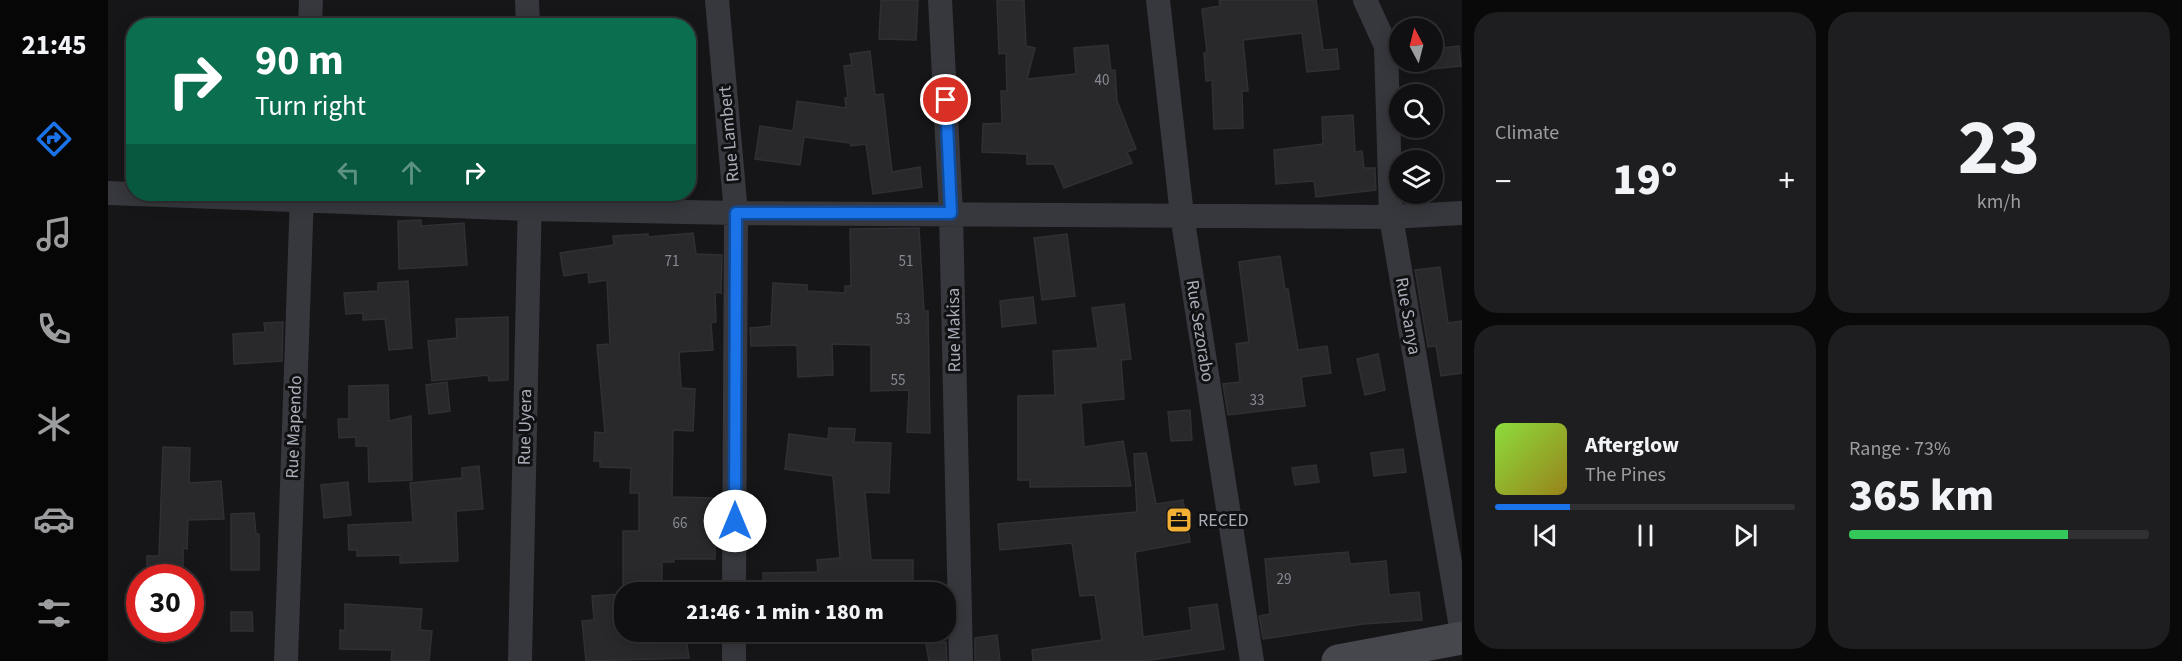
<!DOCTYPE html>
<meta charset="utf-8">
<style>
body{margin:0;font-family:"Source Sans 3",sans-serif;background:#1e1e20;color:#f1f3f6;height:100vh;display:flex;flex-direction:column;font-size:22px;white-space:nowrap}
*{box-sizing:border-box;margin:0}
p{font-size:20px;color:#9c9d9f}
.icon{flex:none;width:33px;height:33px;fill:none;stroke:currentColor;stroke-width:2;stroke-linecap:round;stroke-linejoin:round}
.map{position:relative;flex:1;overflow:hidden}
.drawer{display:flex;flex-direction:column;gap:12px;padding:12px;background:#09090a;width:720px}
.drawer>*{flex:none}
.top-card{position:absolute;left:18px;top:18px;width:570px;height:183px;border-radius:24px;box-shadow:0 3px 15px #0003,0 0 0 2px #303032;background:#0b6e4f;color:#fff;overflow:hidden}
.needle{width:39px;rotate:353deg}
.controls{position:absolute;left:1281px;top:18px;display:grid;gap:12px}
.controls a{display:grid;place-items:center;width:54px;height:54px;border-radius:50%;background:#101012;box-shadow:0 3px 15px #0003,0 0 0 2px #303032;font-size:30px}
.speed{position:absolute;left:18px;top:564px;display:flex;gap:12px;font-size:30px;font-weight:700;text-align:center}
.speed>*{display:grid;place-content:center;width:78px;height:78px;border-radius:50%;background:#101012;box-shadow:0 3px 15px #0003,0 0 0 2px #303032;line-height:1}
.speed .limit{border:9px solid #d22;background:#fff;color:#111}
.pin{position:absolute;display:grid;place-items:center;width:51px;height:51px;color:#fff;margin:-26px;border:3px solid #fff;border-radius:50%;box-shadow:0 2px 6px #0007}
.me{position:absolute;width:66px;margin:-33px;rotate:0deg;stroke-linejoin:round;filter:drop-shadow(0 0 4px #0008)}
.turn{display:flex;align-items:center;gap:21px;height:126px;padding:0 30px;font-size:27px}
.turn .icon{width:78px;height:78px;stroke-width:2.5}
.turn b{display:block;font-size:42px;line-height:51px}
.lanes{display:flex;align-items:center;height:57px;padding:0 30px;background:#0003;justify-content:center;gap:30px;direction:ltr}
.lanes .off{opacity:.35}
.big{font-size:45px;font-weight:800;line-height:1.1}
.drawer .tile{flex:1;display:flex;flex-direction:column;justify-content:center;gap:9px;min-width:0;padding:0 21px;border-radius:24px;background:#1e1e20}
.drawer .dial{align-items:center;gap:0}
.dial b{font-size:78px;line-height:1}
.song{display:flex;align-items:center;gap:18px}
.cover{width:72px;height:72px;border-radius:9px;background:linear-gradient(135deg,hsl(90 70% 55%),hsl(50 70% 35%))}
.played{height:6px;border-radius:3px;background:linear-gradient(90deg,#1a73e8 25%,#303032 25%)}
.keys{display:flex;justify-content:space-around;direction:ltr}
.heat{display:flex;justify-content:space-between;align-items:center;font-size:33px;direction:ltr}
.charge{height:9px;border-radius:4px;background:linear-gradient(90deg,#34c759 73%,#303032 0)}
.drawer .tiles{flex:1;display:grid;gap:12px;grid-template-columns:repeat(2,1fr)}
.trip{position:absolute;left:506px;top:582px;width:342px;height:60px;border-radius:24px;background:#101012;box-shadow:0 3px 15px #0003,0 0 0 2px #303032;font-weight:800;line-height:60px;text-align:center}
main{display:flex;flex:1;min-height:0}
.menu{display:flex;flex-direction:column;width:108px;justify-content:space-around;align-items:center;background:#060607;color:#9c9d9f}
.menu .icon{width:42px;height:42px}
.menu .current{color:#1a73e8}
.menu b{font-size:27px;color:#f1f3f6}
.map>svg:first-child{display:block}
.building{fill:#29292c;stroke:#303034;stroke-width:1.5}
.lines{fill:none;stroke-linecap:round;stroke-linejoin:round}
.street{stroke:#37383d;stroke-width:24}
.secondary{stroke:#45474d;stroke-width:33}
.route-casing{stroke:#114b97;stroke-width:15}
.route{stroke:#1a73e8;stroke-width:10}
.labels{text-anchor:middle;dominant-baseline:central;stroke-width:6;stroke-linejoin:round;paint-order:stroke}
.number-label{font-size:15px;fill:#888b94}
.street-label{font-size:18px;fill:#a8adb8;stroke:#111113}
.poi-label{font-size:18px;fill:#a8adb8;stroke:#111113;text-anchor:start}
</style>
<main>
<nav class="menu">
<b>21:45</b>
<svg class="icon current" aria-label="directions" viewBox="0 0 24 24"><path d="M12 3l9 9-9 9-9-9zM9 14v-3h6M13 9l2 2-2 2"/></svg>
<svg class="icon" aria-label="music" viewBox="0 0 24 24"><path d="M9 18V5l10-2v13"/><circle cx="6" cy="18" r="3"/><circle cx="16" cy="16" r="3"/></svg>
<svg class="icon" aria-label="phone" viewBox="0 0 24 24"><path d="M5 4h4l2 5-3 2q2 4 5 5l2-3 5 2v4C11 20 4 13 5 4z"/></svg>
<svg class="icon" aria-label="climate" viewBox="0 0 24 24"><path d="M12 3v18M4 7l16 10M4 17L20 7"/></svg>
<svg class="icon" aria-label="car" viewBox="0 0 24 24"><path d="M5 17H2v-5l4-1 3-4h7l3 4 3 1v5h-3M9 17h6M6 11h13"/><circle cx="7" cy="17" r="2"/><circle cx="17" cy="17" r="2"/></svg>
<svg class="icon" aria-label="filters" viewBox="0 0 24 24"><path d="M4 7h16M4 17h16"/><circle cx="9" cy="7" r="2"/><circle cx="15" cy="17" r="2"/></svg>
</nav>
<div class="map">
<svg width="1354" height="661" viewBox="0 0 1354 661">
<rect width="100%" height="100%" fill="#161618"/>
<!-- building -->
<path class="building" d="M773,0h37l-2,40 -37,-1z
M889,0h27l2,46 9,2 -8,31 49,-5 -2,-26 34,-3 3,26 4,-1 2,31 19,48 -9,3 5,11 -68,25 -10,-24h-27v-10l-45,-2 1,-28 19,-1 -1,-32h6l-1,-38 -7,1z
M1111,0h97l7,50 14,-1 2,20 -32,3 -5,-39 -59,7 5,51h-6l1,37 -29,1 -2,-49 -6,1 -2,-28 3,-1 -5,-43 18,-3z
M1351,46l2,20 -29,3v-20z
M762,51l5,44 8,-1 9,78 28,-5 2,20 -49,7 -7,-50 -15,2 -1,-3 -46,-6 -4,28 -45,-6 5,-33 33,5 4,-30 49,7 -1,-10h3l-4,-32 8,-1 -2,-11z
M1245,115l2,37 7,-1 2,17h11l1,22 -60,7 -2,-16 -38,3 -2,-34 49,-6 -1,-27z
M313,220v6l43,-3 3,42 -68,4 -1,-48z
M811,228l5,83h4l2,122 -23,-1 2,-42 -38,1v-46l-39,-1 1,31 -35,2 -1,-32 -46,1 -1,-18 21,-2 2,-43 34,2v6l38,2v-7h6l-1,-57z
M585,233l3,21 26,1 -1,38 -6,-1 1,30 -5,1 2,27 -34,2 2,36 14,1 -2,42 -20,-1 -1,67 44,1 -1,61h-41v3h-12v30h-39v-61h16v-38h-9l1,-25 -31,-1v-6h-6l1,-29 10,1 -8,-88 13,-1 -3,-64 -18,3 -1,-11 -24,4 -4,-23 54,-8 -1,-9 35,-2v3z
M959,234l8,62 -33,4 -8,-62z
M1172,256l5,33h3l10,61 29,-4 4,27 -30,4 4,29 -77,9 -5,-31 17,-2 -4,-38 13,-2 -10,-80z
M1332,267l8,56 14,-2v52l-21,3 -5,-30 -8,1 -13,-77z
M300,281l4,67 -23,2 -4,-31 -22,1v-7l-17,1 -2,-21 34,-2v-8z
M925,297l3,26 -34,4 -2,-26z
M1016,304l7,55 -10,1 3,39 -43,4 3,44 39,-6 8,45 -101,1v-7h-12v-84l37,-1 -2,-44 45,-3 -6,-40z
M400,317v63l-19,1 -1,-6 -56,6 -4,-40 29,-3 -1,-19z
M175,322l-1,39 -48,3 -1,-30 32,-2 -1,-9z
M1270,354l7,36 -20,5 -8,-36z
M339,382l3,29 -21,3 -3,-29z
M280,385l1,36 22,-5 1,64 -43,2 -1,-36h-12v-9l-17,1 -1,-19h11v-33z
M1082,410l2,30 -21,1 -3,-29z
M721,428l26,1 -1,13 37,1 -2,50 -24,-1 6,68h42v29l-74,-1v4h-75l-1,-19 55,-1 -1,-12 23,-2 -7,-82 -48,-7 4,-35 39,5z
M55,447l27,1 -1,35 32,-2 3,38 -36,1 -1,29 -4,-1v28l-36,2v-22h12z
M1295,449l3,23 -32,4 -3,-23z
M1038,453l10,51 27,-4 7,42 -55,10 8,85 49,-7 -3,-22 28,-4 7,45 -79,12h-112l-1,-11 70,-10 -7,-45 -15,1 -8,-53 -72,7 -2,-26 139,-12 -3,-58z
M1208,465l3,17 -24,3 -3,-17z
M371,466l4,43 -27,2 2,50 -58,2v-8l-43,1v-6h-8l-1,-25 65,-3 -3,-39 52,-5v-10z
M240,482l3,33 -27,3 -3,-33z
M146,513l2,21h3v36h-28v-56z
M1240,552l2,12 36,-3 3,34 30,-3 3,28 -59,4 -100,15 -4,-23 11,-2 -5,-55z
M514,594l3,46 20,-2v4l41,-5 3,21 -103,3 -4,-40 12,-1 -2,-24z
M237,604l77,5 -2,21 12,1 -3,30h-38l1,-11 -52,-1v-19l5,1z
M123,612h21l1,19h-22z
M889,635l3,26h-25v-23z
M838,642l1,19h-18l-3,-17z"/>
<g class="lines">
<!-- street -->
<path class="street" d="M419,0l1,26
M609,0l19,213 -2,379
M832,0l11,213 10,448
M1050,0l24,215 70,446
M1257,0l21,46 5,171 71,416
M202,26l1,-26
M0,193l423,16 205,4 655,4 71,-4
M178,661l16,-467
M412,661l10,-467
M626,661v-29"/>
<!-- secondary -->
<path class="secondary" d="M1230,661l124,-23"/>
</g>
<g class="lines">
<!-- route casing -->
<g class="route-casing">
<path id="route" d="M627,521l1,-308h215l-5,-113"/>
</g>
<!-- route -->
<use href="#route" class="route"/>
</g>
<!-- icons -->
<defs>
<g id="office-square" transform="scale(1.35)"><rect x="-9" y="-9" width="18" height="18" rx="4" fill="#f2b134" stroke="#111113"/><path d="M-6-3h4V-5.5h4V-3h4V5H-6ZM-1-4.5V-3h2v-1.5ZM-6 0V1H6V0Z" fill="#111"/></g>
</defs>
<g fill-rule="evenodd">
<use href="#office-square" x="1071" y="520"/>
</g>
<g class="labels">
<!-- number labels -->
<g class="number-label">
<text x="994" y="80">40</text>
<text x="564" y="261">71</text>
<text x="798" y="261">51</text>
<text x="795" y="319">53</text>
<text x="790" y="380">55</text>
<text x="1149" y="400">33</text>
<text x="572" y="523">66</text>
<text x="1176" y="579">29</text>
</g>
<!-- street labels -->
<g class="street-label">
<text transform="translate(621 134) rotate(-95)">Rue Lambert</text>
<text transform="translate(1300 316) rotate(80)">Rue Sanya</text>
<text transform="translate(846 330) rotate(-91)">Rue Makisa</text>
<text transform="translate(1092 331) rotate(81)">Rue Sezorabo</text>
<text transform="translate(186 427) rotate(-88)">Rue Mapendo</text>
<text transform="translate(417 427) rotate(-89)">Rue Uyera</text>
</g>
<!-- poi labels -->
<g class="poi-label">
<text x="1090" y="520">RECED</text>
</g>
</g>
</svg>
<div class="controls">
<a><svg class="needle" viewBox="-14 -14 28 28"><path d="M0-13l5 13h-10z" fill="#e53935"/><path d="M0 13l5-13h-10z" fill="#9c9d9f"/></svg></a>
<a><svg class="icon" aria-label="search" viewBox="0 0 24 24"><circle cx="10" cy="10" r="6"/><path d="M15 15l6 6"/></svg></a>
<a><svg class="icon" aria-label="layers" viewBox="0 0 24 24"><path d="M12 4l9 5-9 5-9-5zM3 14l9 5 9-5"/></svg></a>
</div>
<div class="speed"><div class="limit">30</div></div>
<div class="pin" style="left:838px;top:100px;background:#d93025"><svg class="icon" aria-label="arrive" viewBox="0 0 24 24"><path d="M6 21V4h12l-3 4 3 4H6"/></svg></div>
<svg class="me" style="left:627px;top:521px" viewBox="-20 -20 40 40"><circle r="19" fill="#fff"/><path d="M0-13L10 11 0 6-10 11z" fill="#1a73e8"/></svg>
<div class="trip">21:46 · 1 min · 180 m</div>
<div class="top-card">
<div class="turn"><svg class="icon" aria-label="right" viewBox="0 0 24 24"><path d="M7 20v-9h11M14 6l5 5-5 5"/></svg><div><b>90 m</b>Turn right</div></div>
<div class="lanes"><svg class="icon off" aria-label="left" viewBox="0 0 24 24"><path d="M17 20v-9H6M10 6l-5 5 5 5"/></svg><svg class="icon off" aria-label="ahead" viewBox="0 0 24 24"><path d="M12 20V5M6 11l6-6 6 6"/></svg><svg class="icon" aria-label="right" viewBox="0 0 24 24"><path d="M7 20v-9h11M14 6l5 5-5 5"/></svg></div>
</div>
</div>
<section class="drawer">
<div class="tiles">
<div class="tile"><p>Climate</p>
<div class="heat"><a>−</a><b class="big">19°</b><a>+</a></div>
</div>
<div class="tile dial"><b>23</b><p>km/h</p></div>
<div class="tile">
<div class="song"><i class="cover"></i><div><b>Afterglow</b><p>The Pines</p></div></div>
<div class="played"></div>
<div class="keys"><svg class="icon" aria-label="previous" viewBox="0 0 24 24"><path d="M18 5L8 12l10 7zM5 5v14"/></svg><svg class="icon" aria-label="pause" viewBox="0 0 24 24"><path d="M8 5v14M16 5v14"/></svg><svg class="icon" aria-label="next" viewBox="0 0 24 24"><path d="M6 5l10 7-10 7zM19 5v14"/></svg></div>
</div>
<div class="tile"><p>Range · 73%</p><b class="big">365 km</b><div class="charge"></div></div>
</div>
</section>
</main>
